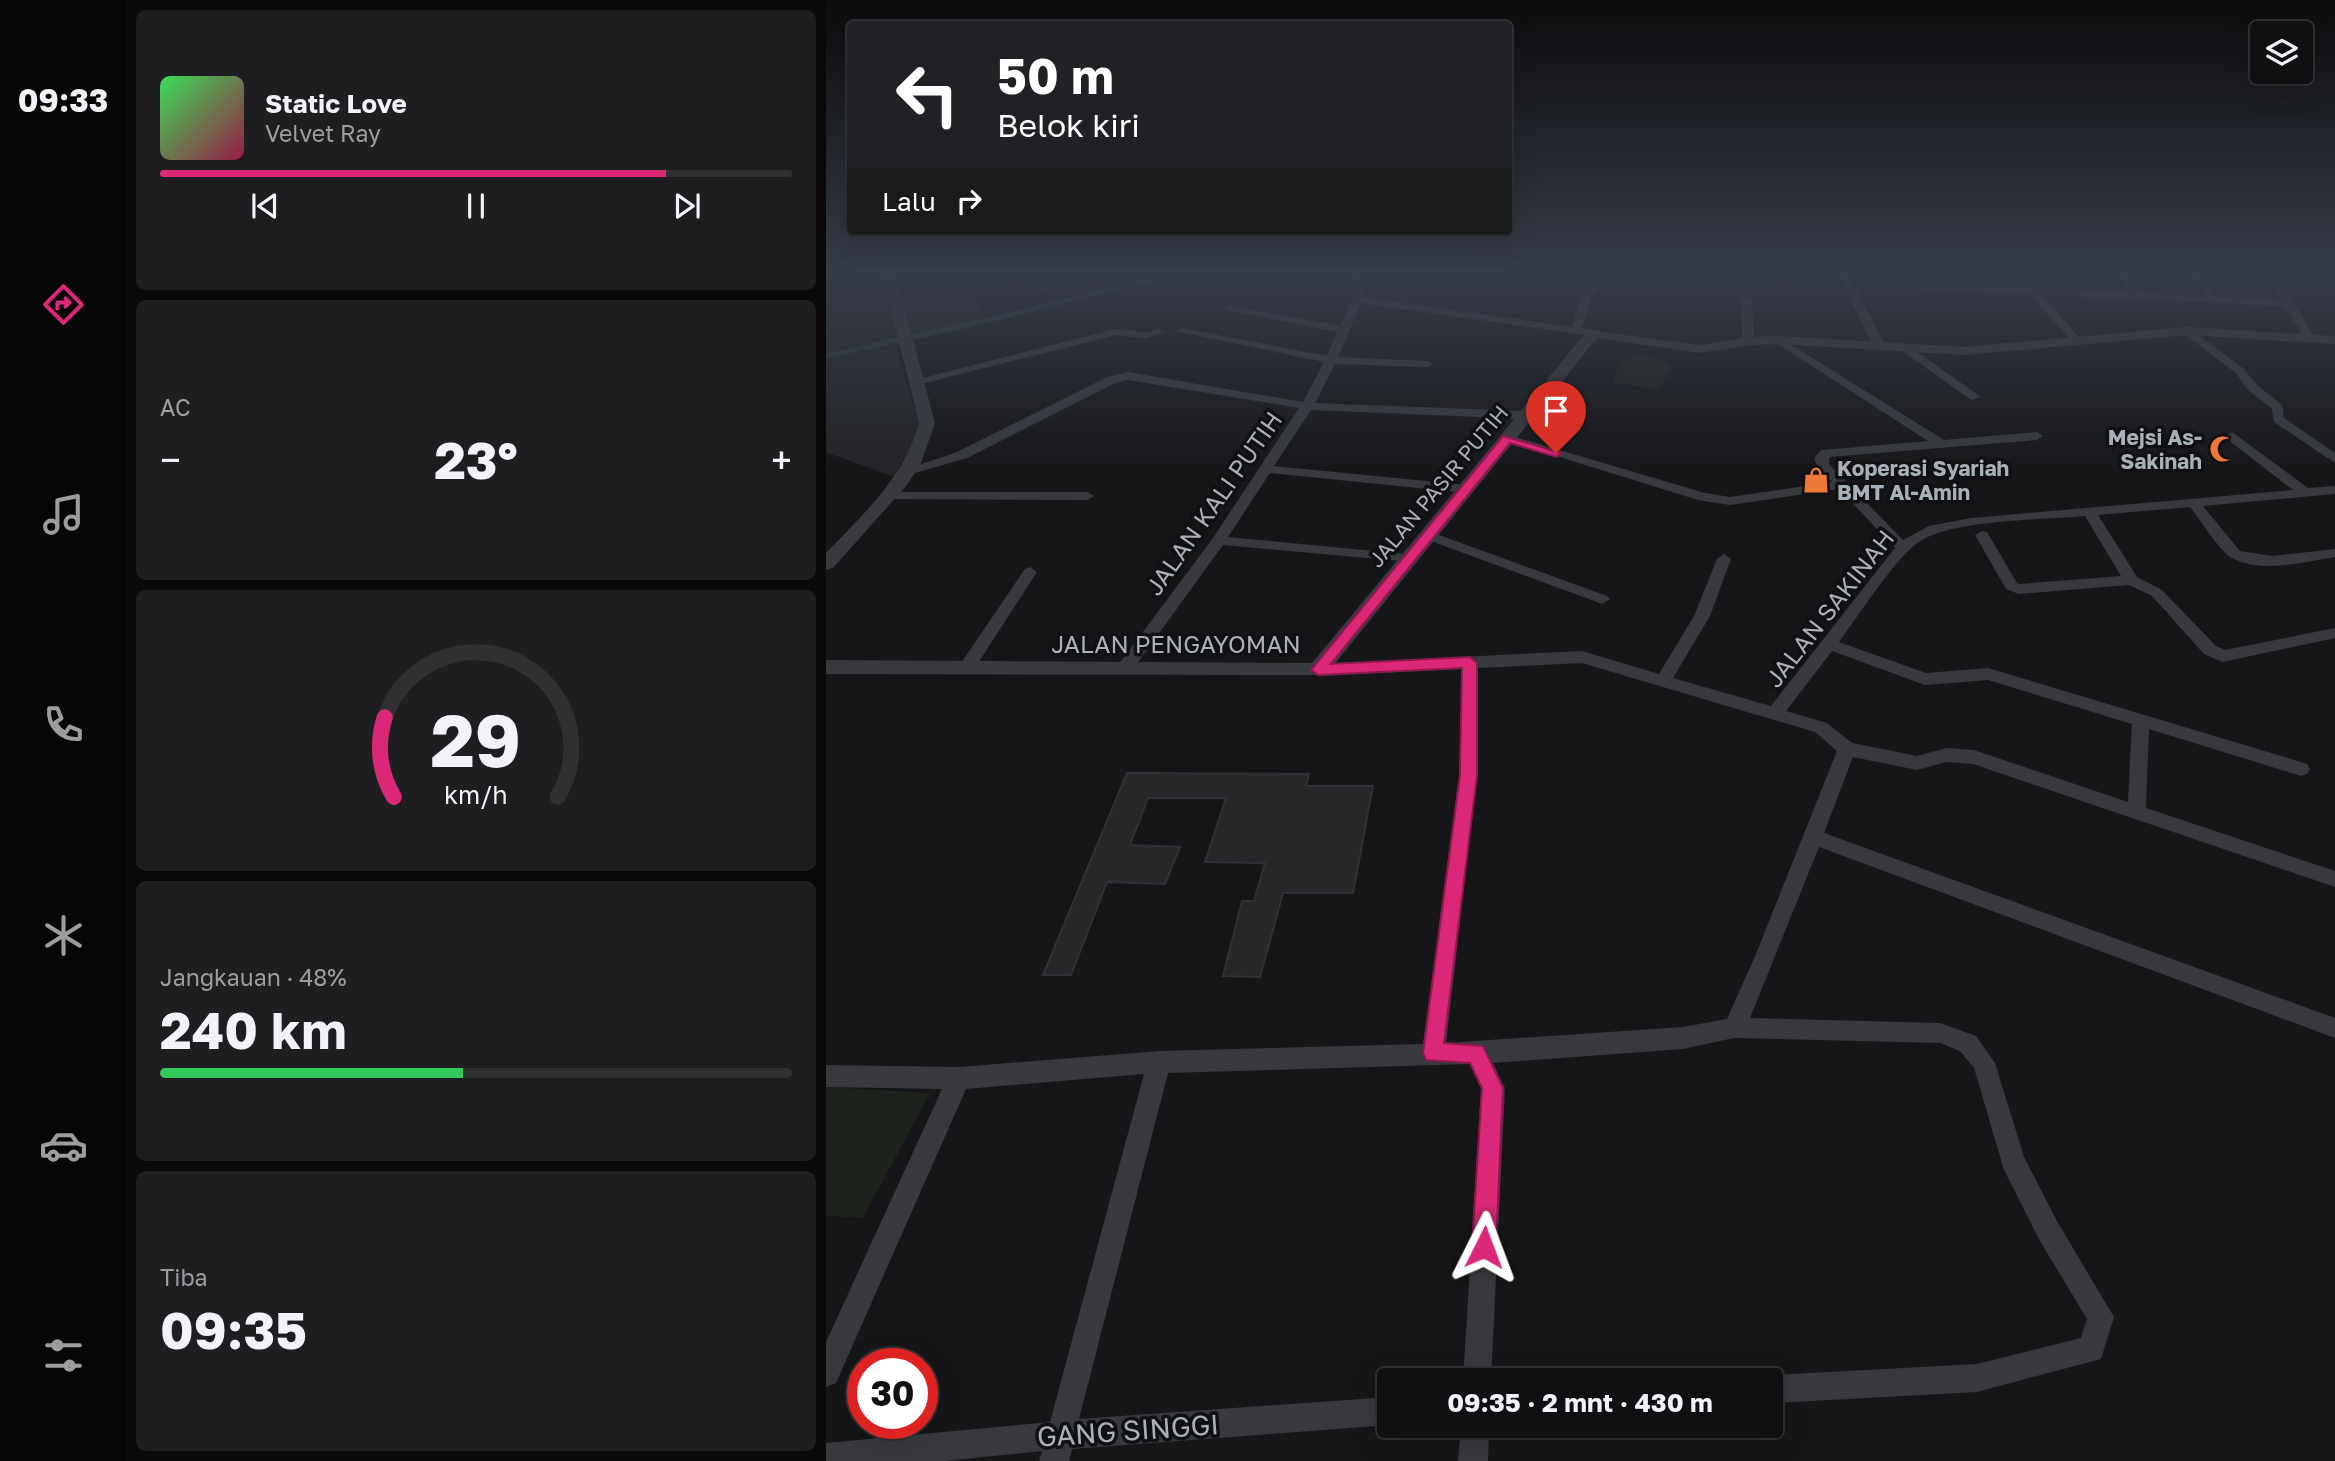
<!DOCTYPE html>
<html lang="id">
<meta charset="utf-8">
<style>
body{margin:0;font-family:"Golos Text",sans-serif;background:#1e1e20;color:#f1f3f6;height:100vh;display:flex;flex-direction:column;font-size:26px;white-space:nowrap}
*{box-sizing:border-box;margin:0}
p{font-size:23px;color:#9c9d9f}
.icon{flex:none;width:38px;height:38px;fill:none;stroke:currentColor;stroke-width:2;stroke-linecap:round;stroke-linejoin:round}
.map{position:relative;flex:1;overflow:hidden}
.drawer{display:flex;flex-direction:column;gap:10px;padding:10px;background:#09090a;width:700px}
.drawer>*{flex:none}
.banner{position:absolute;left:21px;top:21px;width:665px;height:214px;border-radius:7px;box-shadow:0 7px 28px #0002,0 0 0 2px #303032;background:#202124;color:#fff;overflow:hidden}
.buttons{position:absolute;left:1424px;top:21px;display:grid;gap:14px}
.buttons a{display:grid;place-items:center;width:63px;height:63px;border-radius:7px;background:#101012;box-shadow:0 7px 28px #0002,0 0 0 2px #303032;font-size:35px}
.speed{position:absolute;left:21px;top:1348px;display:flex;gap:14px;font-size:35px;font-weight:700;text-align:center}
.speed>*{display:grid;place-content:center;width:91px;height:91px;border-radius:50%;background:#101012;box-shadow:0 7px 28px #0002,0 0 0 2px #303032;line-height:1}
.speed .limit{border:10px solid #d22;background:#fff;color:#111}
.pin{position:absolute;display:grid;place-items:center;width:60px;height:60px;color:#fff;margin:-72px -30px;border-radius:50% 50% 50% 0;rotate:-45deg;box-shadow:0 0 7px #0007}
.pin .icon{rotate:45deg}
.me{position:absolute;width:77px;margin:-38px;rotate:3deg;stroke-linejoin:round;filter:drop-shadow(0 0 5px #0008)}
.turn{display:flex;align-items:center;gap:24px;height:147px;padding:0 35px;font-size:32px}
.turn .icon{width:91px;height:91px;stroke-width:2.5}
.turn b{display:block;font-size:49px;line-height:60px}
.then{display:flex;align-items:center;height:66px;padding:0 35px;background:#0003;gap:14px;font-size:26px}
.big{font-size:52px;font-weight:700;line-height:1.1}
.drawer .card{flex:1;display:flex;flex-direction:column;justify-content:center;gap:10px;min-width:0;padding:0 24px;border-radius:10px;background:#1e1e20}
.drawer .dial{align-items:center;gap:0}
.dial svg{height:182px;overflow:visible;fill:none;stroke:#303032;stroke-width:7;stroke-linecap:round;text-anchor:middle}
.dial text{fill:#f1f3f6;stroke:none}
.song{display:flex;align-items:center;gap:21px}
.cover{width:84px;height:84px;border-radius:10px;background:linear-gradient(135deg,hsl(130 70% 55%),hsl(340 70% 35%))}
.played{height:7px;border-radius:4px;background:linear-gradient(90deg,#db2777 80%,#303032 80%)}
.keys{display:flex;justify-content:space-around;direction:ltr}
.heat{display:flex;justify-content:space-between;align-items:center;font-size:38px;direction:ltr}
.charge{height:10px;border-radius:5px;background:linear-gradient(90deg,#34c759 48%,#303032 0)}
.trip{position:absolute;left:551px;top:1368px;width:406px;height:70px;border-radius:7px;background:#101012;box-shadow:0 7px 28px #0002,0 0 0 2px #303032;font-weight:700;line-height:70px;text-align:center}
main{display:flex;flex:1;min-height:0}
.tabs{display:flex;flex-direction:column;width:126px;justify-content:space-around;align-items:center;background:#060607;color:#9c9d9f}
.tabs .icon{width:49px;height:49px}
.tabs .on{color:#db2777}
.tabs b{font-size:32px;color:#f1f3f6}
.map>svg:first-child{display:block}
.built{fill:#222325}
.green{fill:#1d221c}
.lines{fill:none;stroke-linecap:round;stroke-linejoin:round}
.stream{stroke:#2c393b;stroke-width:4.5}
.building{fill:#262729;stroke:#303134;stroke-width:2}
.minor{fill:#37393d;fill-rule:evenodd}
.tertiary{fill:#37393d;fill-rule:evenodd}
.route{fill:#db2777;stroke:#8e194d;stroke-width:2}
.labels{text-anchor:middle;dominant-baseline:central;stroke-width:7;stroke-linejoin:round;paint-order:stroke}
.far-poi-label{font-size:21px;font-weight:bold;fill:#a8b1b7;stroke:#111113;text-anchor:end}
.far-street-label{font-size:21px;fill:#a8b1b7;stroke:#111113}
.street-label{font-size:24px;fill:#a8b1b7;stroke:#111113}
.near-street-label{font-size:28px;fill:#a8b1b7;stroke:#111113}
</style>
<main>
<nav class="tabs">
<b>09:33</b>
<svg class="icon on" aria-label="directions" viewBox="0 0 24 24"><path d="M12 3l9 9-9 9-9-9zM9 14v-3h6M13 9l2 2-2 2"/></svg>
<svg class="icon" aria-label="music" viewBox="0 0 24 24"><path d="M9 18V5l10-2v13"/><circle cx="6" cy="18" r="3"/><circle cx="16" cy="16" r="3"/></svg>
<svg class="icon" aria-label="phone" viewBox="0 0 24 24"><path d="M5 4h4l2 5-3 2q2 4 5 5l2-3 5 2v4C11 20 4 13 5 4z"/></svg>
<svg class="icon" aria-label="climate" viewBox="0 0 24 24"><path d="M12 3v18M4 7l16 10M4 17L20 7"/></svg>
<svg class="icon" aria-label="car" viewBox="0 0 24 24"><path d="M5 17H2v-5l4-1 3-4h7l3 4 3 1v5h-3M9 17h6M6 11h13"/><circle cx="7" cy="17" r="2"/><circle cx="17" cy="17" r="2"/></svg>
<svg class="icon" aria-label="filters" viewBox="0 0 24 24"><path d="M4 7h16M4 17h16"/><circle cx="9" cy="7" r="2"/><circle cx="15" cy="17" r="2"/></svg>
</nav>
<section class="drawer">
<div class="card">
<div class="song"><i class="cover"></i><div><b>Static Love</b><p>Velvet Ray</p></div></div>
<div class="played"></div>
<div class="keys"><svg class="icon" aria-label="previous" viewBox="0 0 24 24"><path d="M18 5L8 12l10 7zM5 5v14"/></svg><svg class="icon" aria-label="pause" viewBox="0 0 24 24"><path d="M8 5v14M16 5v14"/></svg><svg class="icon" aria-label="next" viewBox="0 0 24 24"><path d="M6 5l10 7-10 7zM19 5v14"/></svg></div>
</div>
<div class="card"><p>AC</p>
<div class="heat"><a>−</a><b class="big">23°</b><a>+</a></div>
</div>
<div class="card dial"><svg viewBox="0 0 100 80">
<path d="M14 69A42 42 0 1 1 86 69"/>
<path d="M14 69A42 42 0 0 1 10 34" stroke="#db2777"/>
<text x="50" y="56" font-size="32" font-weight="700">29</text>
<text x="50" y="72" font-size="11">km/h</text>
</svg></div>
<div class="card"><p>Jangkauan · 48%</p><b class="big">240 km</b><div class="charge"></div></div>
<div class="card"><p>Tiba</p><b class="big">09:35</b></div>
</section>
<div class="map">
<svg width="1509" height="1461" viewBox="0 0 1509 1461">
<rect width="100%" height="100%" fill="#161618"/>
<!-- built -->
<path class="built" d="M0,272h137l24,52 -92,21 26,83 -27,49 -68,-25z
M190,272h112l-98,23z"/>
<!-- green -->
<path class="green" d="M812,355l22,4 11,9 -12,22 -46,-7 7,-21z
M0,1087l104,6 -67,125 -37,-2z"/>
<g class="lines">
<!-- stream -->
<path class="stream" d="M0,356l184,-41 167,-43"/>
</g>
<!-- building -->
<path class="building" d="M301,773l182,1 -3,12h67l-20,107h-70l-23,84 -37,-1 19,-75h12l11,-38 -60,-1 21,-64h-78l-18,47 50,2 -15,37 -58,-2 -36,93h-28z"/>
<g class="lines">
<!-- minor -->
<path class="minor" d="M524,272h10l2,25 210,30 10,-32 16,-23h10l-16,23 -10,33 15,3v4l-4,1 -232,-33 -23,54 90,4 6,3 -6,3 -93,-3 -20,39 211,8 6,4 -6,4 -215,-9 -37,56 193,19 7,4 -7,4 -197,-20 -42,64 178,17 5,2v6l-188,-17 -92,127h-12l-2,-4 2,-4 94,-126 86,-130 -171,-28 -13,3 -148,75 -59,17 -7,-4 56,-19 150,-75 21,-5 175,30 21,-40 -148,-31 6,-3 145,28 10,-24 -114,-23 5,-3 112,20 12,-27z
M1011,272h10l38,73 -2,2 -10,-2z
M1289,272h10l15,21 64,3 -12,-24h10l13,24 66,4 -17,-28h10l41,65 -10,2 -20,-33 -243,-11 38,43v4h-8l-42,-48 -130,-6 -5,-3 5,-3 229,10z
M921,298l5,3 2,40 -6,3 -6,-3v-40z
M290,329l30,3 12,-3 6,3 -18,6 -30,-3 -199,50 -6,-4z
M1357,329h8l53,40 12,15 26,21 2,13 51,35v10l-61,-41 -2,-13 -24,-19 -12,-17 -53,-40z
M953,337l165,103 93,-8 6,4 -6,4 -207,17 -1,7 74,76 26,-14 42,-8 322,-28 -66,-51 -1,-3 6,-4 76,56 27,-2v8l-132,12 37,45 32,5 63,-7v8c-31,5 -74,17 -103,1 -13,-7 -32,-39 -42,-51l-92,8 39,62 25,13 54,56 9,4 110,-22v10l-112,24 -19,-8 -52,-58 -23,-11 -110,9 -13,-5 -31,-54 7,-4 5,1 30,51 3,1 101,-8 -36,-60c-41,4 -138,3 -169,28 -24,19 -57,71 -77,98l87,31 62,-5 313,94 6,2 3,5 -3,5 -6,2 -152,-47 -3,79 189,63v16l-362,-123 -27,-2 -29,8 -64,-13 -29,76 511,185v20l-516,-191 -69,171 190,5 36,13 19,27 29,94 34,66 56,94 -13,42 -124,33 -206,11v-22h-11l11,-6 206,-11 104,-26 6,-19 -47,-78 -36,-71 -30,-102 -14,-17 -20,-8 -206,-5 -51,11 -190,14 12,25 -14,293h-28l18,-292 -11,-25 -302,9 -89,346 311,-22v28l-318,24 -3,12h-30l3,-10 -98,10h-118v-18l224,-21 94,-348 -178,15 -130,294 -10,4v-45l116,-253 -116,-2v-22l133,2 200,-16 264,-7 36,-269 3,-106 -144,7 -8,-6 8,-6 264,-13 77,23 35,-58 23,-57 7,-5 7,5 -21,57 -37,62 98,28 124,-158 -56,-59 -109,16 -32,-5 -197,-61 11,-3 193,57 25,4 102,-15 -14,-14 -4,-10 7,-8 107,-9 -153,-99v-4zM1006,651l93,34 63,-5 144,44 -4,78 -154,-52 -28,-2 -29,8 -65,-13 -25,-20 -41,-12zM756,663l233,69 22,19 -81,203 -29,65 -44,8 -237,16 31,-268 1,-107z
M1075,346h8l72,51 -10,3 -70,-50z
M62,492h199l7,4 -7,4 -204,-1v-6z
M602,531l179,65 3,3 -8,5 -5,-2 -174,-64v-6z
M204,567l7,5 -66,102h-12l-2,-4 2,-4 66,-97z
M635,1426h28l-1,35h-30z"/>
<!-- tertiary -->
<path class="tertiary" d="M56,272h13l40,151 -14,40 -14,22 -74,83 -7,2v-17c38,-40 78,-75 93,-130z
M1361,327l148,9v8l-148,-9 -223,20 -185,-11 -31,1 -48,8 -103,-15 -271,337 -500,-1v-14l486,3 276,-333 112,15 48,-8 31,-1 185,11z"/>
</g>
<!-- sky -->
<linearGradient id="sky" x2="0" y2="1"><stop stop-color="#0c0c0d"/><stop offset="0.57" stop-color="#363c48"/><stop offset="1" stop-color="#363c48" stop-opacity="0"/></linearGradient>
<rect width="1509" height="476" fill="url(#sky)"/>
<!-- route -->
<path class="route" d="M677,436l59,17 -6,4 -46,-14 -179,221 139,-7 7,6v112l-33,268 39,3 20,42 -7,159 -4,9 -8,3 -8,-3 -4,-9 10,-159 -12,-25 -44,-3 -3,-7 37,-278 2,-107 -144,7 -7,-5z"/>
<!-- icons -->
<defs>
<g id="mosque-bare" transform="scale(2.1)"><path d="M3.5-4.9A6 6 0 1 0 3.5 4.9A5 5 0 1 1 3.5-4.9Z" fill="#ee7837" stroke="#111113" stroke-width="2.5" paint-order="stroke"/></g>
<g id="shop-bare" transform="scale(2.1)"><path d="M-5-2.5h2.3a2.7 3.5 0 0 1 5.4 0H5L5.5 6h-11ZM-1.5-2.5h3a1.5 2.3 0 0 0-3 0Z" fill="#ee7837" stroke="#111113" stroke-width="2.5" paint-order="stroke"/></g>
</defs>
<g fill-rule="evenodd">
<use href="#mosque-bare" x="1397" y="449"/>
<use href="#shop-bare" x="990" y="480"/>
</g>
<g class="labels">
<!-- far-poi labels -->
<g class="far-poi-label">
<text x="1376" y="437">Mejsi As-<tspan x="1376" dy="24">Sakinah</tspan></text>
<text x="1011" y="468" text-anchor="start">Koperasi Syariah<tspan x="1011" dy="24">BMT Al-Amin</tspan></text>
</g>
<!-- far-street labels -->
<g class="far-street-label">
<text transform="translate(612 486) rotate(-50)">JALAN PASIR PUTIH</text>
</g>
<!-- street labels -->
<g class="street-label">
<text transform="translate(387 503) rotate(-55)">JALAN KALI PUTIH</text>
<text transform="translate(1003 608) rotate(-52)">JALAN SAKINAH</text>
<text x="350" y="643">JALAN PENGAYOMAN</text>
</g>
<!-- near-street labels -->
<g class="near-street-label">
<text transform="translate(302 1430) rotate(-4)">GANG SINGGI</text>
</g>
</g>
</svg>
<div class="buttons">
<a><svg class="icon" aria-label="layers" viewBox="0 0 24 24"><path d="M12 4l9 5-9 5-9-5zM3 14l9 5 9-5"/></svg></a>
</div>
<div class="speed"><div class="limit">30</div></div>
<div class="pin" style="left:730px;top:453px;background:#d93025"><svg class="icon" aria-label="arrive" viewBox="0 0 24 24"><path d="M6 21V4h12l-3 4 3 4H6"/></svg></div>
<svg class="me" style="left:658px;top:1247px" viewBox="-20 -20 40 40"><path d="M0-17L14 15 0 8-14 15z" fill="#db2777" stroke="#fff" stroke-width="4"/></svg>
<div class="trip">09:35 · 2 mnt · 430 m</div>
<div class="banner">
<div class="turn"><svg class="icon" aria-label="left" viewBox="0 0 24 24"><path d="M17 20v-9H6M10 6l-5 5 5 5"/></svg><div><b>50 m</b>Belok kiri</div></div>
<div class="then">Lalu<svg class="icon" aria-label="right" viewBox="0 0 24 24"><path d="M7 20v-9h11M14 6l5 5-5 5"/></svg></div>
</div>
</div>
</main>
